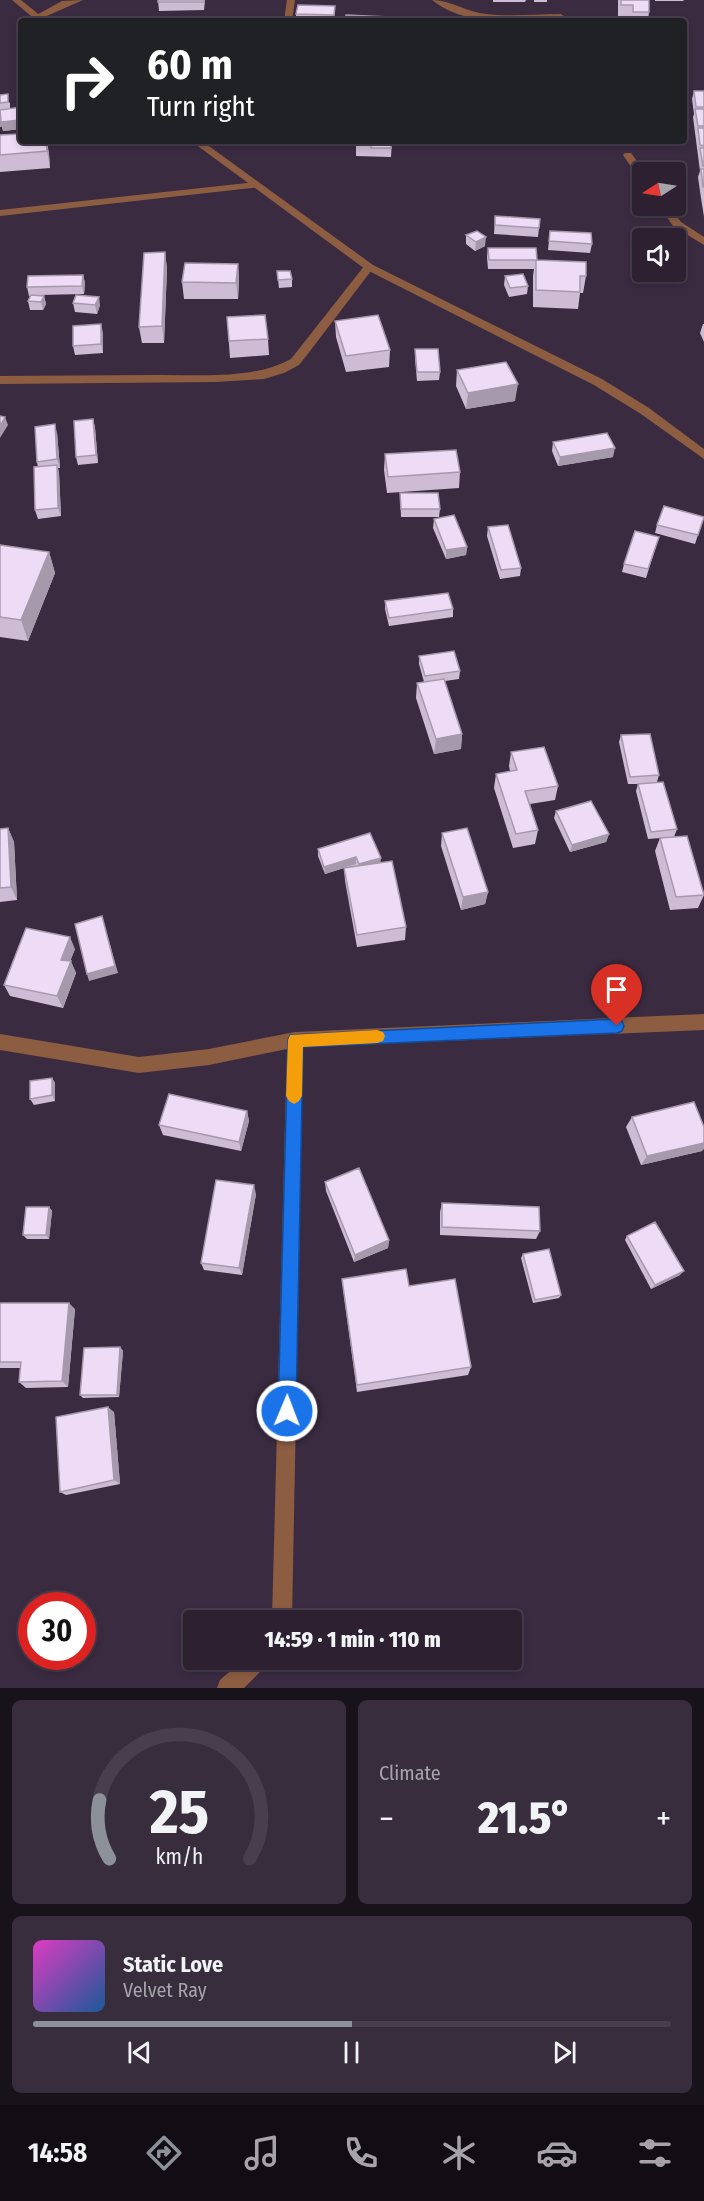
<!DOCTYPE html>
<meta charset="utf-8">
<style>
body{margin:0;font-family:"Fira Sans Condensed",sans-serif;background:#382d3d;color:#f1f3f6;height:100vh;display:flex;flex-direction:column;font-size:22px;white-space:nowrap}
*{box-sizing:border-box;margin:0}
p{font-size:20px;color:#a6a3ab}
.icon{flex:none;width:33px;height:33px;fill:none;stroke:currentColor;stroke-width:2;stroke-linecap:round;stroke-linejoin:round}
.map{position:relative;height:1688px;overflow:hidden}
.details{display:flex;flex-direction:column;gap:12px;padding:12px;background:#18121b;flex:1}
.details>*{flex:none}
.hud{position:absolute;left:18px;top:18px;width:669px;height:126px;border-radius:6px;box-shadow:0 3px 9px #0003,0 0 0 2px #483e4d;background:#202124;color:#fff;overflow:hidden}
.needle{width:39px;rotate:258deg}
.fabs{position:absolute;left:632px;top:162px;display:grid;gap:12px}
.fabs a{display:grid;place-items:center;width:54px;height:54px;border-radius:6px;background:#2c2031;box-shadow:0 3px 9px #0003,0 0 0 2px #483e4d;font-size:30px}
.speed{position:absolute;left:18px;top:1592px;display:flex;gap:12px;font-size:30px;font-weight:700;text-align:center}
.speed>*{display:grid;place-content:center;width:78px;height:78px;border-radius:50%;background:#2c2031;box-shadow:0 3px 9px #0003,0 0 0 2px #483e4d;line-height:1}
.speed .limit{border:9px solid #d22;background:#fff;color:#111}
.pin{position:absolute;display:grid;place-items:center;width:51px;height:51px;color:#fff;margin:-62px -26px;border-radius:50% 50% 50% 0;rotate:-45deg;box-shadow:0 0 6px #0007}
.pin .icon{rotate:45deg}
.me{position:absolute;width:66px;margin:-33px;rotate:1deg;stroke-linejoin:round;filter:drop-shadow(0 0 4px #0008)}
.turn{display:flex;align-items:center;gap:21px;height:126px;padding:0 30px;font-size:27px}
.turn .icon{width:78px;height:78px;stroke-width:2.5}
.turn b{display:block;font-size:42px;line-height:51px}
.big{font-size:45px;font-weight:800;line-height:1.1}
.details .tile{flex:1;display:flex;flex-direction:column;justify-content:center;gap:9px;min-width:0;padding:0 21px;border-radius:9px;background:#382d3d}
.details .dial{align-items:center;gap:0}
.dial svg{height:156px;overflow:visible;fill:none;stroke:#483e4d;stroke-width:7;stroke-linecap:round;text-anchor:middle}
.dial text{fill:#f1f3f6;stroke:none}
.song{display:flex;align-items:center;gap:18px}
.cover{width:72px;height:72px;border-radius:9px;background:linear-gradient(135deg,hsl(310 70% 55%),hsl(210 70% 35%))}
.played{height:6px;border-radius:3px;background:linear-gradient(90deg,#8c9099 50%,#483e4d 50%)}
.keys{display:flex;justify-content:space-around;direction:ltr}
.heat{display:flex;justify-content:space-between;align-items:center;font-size:33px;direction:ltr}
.details .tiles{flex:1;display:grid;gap:12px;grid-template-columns:1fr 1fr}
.tile:last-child{grid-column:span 2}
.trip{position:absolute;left:183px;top:1610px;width:339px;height:60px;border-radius:6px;background:#2c2031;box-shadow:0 3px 9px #0003,0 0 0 2px #483e4d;font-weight:800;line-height:60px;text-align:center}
.tab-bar{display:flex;height:96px;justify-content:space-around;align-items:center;background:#120d14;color:#a6a3ab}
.tab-bar .icon{width:42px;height:42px}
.tab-bar .selected{color:#8c9099}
.tab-bar b{font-size:27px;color:#f1f3f6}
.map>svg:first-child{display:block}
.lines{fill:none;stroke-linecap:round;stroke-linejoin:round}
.minor{fill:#8d5d42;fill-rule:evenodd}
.tertiary{fill:#8d5d42;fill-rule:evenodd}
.wall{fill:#cdbcd4}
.shaded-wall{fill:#a799ac}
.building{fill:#eedbf6;stroke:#a799ac;stroke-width:1.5}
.route{fill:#1a73e8;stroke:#114b97;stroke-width:1.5}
.slow{fill:#f59e0b}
</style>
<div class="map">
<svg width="704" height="1688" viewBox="0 0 704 1688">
<rect width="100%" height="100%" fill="#3b2b41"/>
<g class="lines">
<!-- minor -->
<path class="minor" d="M83,0l-43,19 -7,-2 29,-16z
M287,0h8l-3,21h-8z
M432,0c19,0 34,12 54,14 24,3 50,0 75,0l4,3 -4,3c-41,0 -95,8 -129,-20z
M625,153h6l14,19h-3v6l-4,-1 -15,-22z
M256,182l4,1v4l-260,29v-6z
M659,206h10l12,16 23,15v8l-31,-19z
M369,264l5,3 -67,88 -8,10 -15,8 -20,6 -48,3 -216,2v-8c50,0 101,-1 151,-1 46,-1 99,6 140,-16l74,-94z
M704,1014v16l-401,17 -11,573h-20l15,-571 -78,16 -70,8 -139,-23v-16l139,23 70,-8 86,-17z
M244,1659h26l-4,7 -22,22h-27l3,-8z"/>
<!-- tertiary -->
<path class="tertiary" d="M12,0h9l26,21h-10z
M191,141h11l171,124 229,114 47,29 55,41v10l-63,-45 -47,-29 -229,-116z"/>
</g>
<!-- wall -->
<path class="wall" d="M158,0h47l-1,10 -45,1z
M493,0h33l-1,2h-32z
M534,0h13v2h-13z
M618,0h31v12l-1,9h-30z
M655,0h29l-1,1h-28z
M335,6l-1,15h-38v-7z
M694,91h10v126l-3,-19 -3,-21 2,-6 -7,-54 1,-3 -2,-15z
M0,95l10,8v6l11,-2v22l-18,2 -1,-4h-2z
M20,134l1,5 26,2 2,13 1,14 -50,4v-37z
M356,141h36l-1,16 -35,-1z
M495,216l44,12 -1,9 -44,-3z
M550,231l42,13 -2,9 -42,-3z
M466,235l19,11 -10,5 -9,-7z
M488,248l49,12 49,16 -3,17h-3l-2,16 -45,-2v-31l1,-7h-46l-1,-12z
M165,252l2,17 -3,74h-22l-3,-16z
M238,264l1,16 -1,19h-54l-2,-17z
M277,271l15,8v8l-13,1z
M83,275l2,8 -1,11 -44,1 4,1 2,8 -3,6h-13l-2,-9 2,-5h-1l-2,-9z
M505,276l23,10 -1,8 -18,3 -5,-12z
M73,303l27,2 -3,9 -22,-2z
M227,317l41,22 1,16 -39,3z
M335,321l55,29 -1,17 -43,5 -10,-35z
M703,324h1v18l-4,-9z
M103,333v20l-28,2 -2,-9z
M415,349l25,23 -1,8 -22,1 -2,-23z
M457,370l58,31 -49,8 -10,-23z
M93,419l2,9 3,35 -20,2 -2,-8z
M57,433l3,35h-2l1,5 2,43 -23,3 -3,-9 3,-43 -1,-5z
M553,442l60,15 -55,9 -6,-15z
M385,454l75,18 -1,16 -72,5 -3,-23z
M400,493l40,16 -1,8h-38z
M704,517l-9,27 -40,-11 2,-8z
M434,519l33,28 -1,8 -20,4 -13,-31z
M488,527l33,41 -1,8 -20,3 -13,-43z
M659,537l-13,41 -24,-6 2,-8z
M0,545l49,7 6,21 -27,68 -28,-4z
M385,601l68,8v8l-64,9 -4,-17z
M419,656l41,15 -1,8 -14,2 17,53 -1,15 -27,5 -18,-56 1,-15 7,-1 -5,-18z
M621,735l38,40 -2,7 20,47 -3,8 -26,2 -12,-48 2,-7h2h-12l-9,-42z
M511,752l47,34 -3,14 -25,4 8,26 -3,14 -22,4 -19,-60 2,-14 14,-3 -1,-5z
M556,811l53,23 -3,8 -36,10 -16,-34z
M8,828l6,14 3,58 -17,2v-73z
M442,833l46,59 -3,12 -24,6 -20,-64z
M660,838l44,57 -6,13 -28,2 -15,-59z
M318,849l63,13 25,65 -1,13 -48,7 -12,-66 -1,-13 -19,6 -7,-18z
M75,949l-5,12 6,12 -13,35 -53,-12 -6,-11z
M52,1078l3,5v18l-21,4 -4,-6z
M247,1111l2,10 -8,30 -78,-16 -4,-10z
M632,1117l70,34 -61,14 -15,-38z
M325,1182l64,58 -1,8 -34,14 -28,-71z
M256,1194l-14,81 -38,-5 -3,-7z
M442,1203l98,28 -4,8 -96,-4v-23z
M49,1207l3,4 -3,28h-22l-4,-4z
M627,1236l53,39 -29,14 -26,-49z
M523,1254l38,41 -2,3 -26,5 -12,-45z
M342,1279l67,7 62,81 -3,8 -111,17 -14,-103z
M0,1303l75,6 -7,78 -42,1 -7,-6 1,-14h-20z
M120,1347l3,4 -4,46 -36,1 -3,-3z
M114,1412l6,72 -54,11 -6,-3z"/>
<!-- shaded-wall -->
<path class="shaded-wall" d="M0,118l21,2v9l-18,2 -1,-4h-2z
M46,141l3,13 1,14 -3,-17z
M486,237l-1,9 -10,5 1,-9z
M165,252l2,17 -3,74 -2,-17z
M238,264l1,16 -1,19 -2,-16z
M83,275l2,8 -1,11 -2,-8z
M44,296l2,8 -3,6 -2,-8z
M99,297l1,8 -3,9 -2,-9z
M101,324l2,9v20l-2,-9z
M518,384l-3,17 -49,8 2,-16z
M5,417l3,8 -8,13v-12z
M93,419l2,9 3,35 -2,-8z
M55,424l2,9 3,35 -3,-9z
M615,448l-2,9 -55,9 2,-9z
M57,465l2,8 2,43 -3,-8z
M467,547l-1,8 -20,4v-9z
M49,552l6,21 -27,68 -7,-21z
M462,734l-1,15 -27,5 2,-15z
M8,828l6,14 3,58 -6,-13z
M609,834l-3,8 -36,10 2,-7z
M356,857v7l-31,10 -1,-7z
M381,858l-1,7 -21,6v-7z
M488,892l-3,12 -24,6 2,-13z
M102,916l16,57 -29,8 -2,-7z
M70,937l5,12 -9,23 -5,-12z
M71,961l5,12 -13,35 -6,-12z
M52,1078l3,5v18l-3,-6z
M247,1111l2,10 -8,30 -2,-9z
M704,1143v6l-2,2 -61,14 6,-9z
M254,1185l2,9 -14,81 -3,-7z
M49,1207l3,4 -3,28 -3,-4z
M389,1240l-1,8 -34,14 1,-7z
M684,1271l-4,4 -29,14 4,-4z
M69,1303l6,6 -7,78 -6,-6z
M120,1347l3,4 -4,46 -2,-2z
M108,1407l6,5 6,72 -6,-4z"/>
<!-- building -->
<path class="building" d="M158,0h46v2h-46z
M621,0h28v12h-16v-7h-12z
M298,5l37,1 -1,9 -38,-1z
M346,15l43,2 -1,4h-43z
M603,17l12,1v3h-12z
M694,91h10v16h-8z
M8,94v8l-8,1v-8z
M21,107v13l-20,2 -1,-12z
M695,109h9v17h-6z
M698,128h6v18l-4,-1z
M20,134l1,7h25l1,10 -47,4v-20z
M371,142l21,1 -1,5h-20z
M700,148h4v18h-1z
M701,169h3v18h-1z
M495,216l45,3 -1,9 -44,-3z
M477,231l9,6 -10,5 -10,-7z
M550,231l41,2 1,11 -43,-3z
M488,248h48l1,12h-48z
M165,252l-3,74 -23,1 5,-74z
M536,260l50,2v14h-6v16l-44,-2z
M185,263l53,1 -2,19 -54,-1z
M277,271h13l2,8 -14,1z
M523,274l5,12 -18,2 -5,-12z
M83,275l-1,11 -55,1 1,-11z
M31,295l13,1 -3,6 -13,-1z
M76,295l23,2 -4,8 -22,-2z
M265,315l3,24 -39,2 -2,-24z
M378,315l12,35 -44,6 -11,-35z
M101,324v20l-28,2v-20z
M415,349h23l2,23h-23z
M506,362l12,22 -50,9 -11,-23z
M0,416l5,1 -5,9z
M93,419l3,36 -20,2 -2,-36z
M55,424l2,35 -20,3 -2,-35z
M607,433l8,15 -55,9 -7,-15z
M456,450l4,22 -72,5 -3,-23z
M57,465l1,43 -23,2 -1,-43z
M400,493h38l2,16h-39z
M664,506l40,11 -6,18 -41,-10z
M454,515l13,32 -21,3 -12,-31z
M508,525l13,43 -20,2 -13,-43z
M635,531l24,6 -11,32 -24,-5z
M0,545l49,7 -28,68 -21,-3z
M448,593l5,16 -64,9 -4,-17z
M454,651l6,20 -35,5 -6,-20z
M444,679l18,55 -26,5 -19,-56z
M650,734l9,41 -29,2 -9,-42z
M544,747l14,39 -33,5 13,39 -22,4 -20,-60 21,-4 -6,-18z
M663,782l14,47 -26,3 -13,-48z
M591,801l18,33 -37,11 -16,-34z
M8,828l3,59 -11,1v-59z
M467,828l21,64 -25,5 -21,-64z
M370,833l11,25 -22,6 -3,-7 -32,10 -6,-18z
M687,836l17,59 -28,2 -16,-59z
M392,861l14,66 -49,8 -13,-67z
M102,916l13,50 -28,8 -12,-50z
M26,928l44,9 -9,23 10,1 -14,35 -53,-11z
M52,1078v17l-22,4v-18z
M169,1094l78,17 -8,31 -80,-17z
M694,1102l10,25v16l-57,13 -15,-39z
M359,1168l30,72 -34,15 -30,-73z
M216,1180l38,5 -15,83 -38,-5z
M442,1203l97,4 1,24 -98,-4z
M26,1207h23l-3,28h-23z
M655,1222l29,49 -29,14 -28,-49z
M549,1249l12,46 -26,5 -12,-46z
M406,1269l3,17 46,-7 16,88 -114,18 -15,-106z
M0,1303h69l-7,78 -43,1 2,-20h-21z
M120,1347l-3,48h-37l4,-47z
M108,1407l6,73 -54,12 -4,-75z"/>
<!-- route -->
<path class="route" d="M617,1019l5,2 2,5 -2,5 -5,2 -314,14 -7,364 -3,6 -6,3 -6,-3 -3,-6 10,-371 2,-5z"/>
<!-- slow -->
<path class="slow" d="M377,1030l6,2 2,4 -2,5 -6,2 -74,4 -1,49 -3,5 -5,3 -5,-3 -3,-5 2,-56 2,-5z"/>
</svg>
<div class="fabs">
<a><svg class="needle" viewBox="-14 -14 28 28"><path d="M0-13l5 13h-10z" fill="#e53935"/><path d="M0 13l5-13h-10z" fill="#a6a3ab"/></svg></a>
<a><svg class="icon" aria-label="sound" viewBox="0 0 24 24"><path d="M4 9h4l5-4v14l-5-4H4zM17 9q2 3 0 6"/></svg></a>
</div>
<div class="speed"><div class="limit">30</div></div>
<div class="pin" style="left:617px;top:1026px;background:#d93025"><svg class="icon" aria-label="arrive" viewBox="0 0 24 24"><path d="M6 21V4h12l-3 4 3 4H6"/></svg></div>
<svg class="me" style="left:287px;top:1411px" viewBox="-20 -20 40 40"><circle r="17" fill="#1a73e8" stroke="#fff" stroke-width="3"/><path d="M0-11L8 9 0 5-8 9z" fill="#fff"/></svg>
<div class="trip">14:59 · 1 min · 110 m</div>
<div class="hud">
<div class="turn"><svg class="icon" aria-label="right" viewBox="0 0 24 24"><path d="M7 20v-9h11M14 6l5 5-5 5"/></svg><div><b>60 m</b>Turn right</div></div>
</div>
</div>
<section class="details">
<div class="tiles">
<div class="tile dial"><svg viewBox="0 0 100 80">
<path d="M14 69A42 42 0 1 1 86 69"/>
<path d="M14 69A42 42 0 0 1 9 39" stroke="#8c9099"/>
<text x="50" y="56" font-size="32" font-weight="700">25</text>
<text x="50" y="72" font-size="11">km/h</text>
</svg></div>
<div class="tile"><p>Climate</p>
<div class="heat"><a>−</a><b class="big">21.5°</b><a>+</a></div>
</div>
<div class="tile">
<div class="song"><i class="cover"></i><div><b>Static Love</b><p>Velvet Ray</p></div></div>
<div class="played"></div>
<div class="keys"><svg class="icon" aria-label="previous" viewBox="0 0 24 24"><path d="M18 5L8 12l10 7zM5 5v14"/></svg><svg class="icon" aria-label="pause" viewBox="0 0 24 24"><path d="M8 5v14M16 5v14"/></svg><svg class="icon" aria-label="next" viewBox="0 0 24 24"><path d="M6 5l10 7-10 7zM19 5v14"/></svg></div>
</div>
</div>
</section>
<nav class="tab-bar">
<b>14:58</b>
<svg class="icon selected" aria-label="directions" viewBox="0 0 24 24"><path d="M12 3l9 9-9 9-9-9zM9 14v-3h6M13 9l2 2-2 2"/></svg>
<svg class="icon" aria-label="music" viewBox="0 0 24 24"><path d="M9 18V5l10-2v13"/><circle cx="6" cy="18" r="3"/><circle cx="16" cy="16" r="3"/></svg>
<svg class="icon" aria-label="phone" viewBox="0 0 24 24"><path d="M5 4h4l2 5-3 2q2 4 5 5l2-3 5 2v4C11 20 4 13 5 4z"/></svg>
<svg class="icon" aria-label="climate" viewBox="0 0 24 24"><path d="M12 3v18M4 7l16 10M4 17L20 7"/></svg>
<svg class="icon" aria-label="car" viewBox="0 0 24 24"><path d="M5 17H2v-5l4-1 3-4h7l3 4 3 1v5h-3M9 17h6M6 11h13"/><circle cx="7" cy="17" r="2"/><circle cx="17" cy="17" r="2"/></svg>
<svg class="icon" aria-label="filters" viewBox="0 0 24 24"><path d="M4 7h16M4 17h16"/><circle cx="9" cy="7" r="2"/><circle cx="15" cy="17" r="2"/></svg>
</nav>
